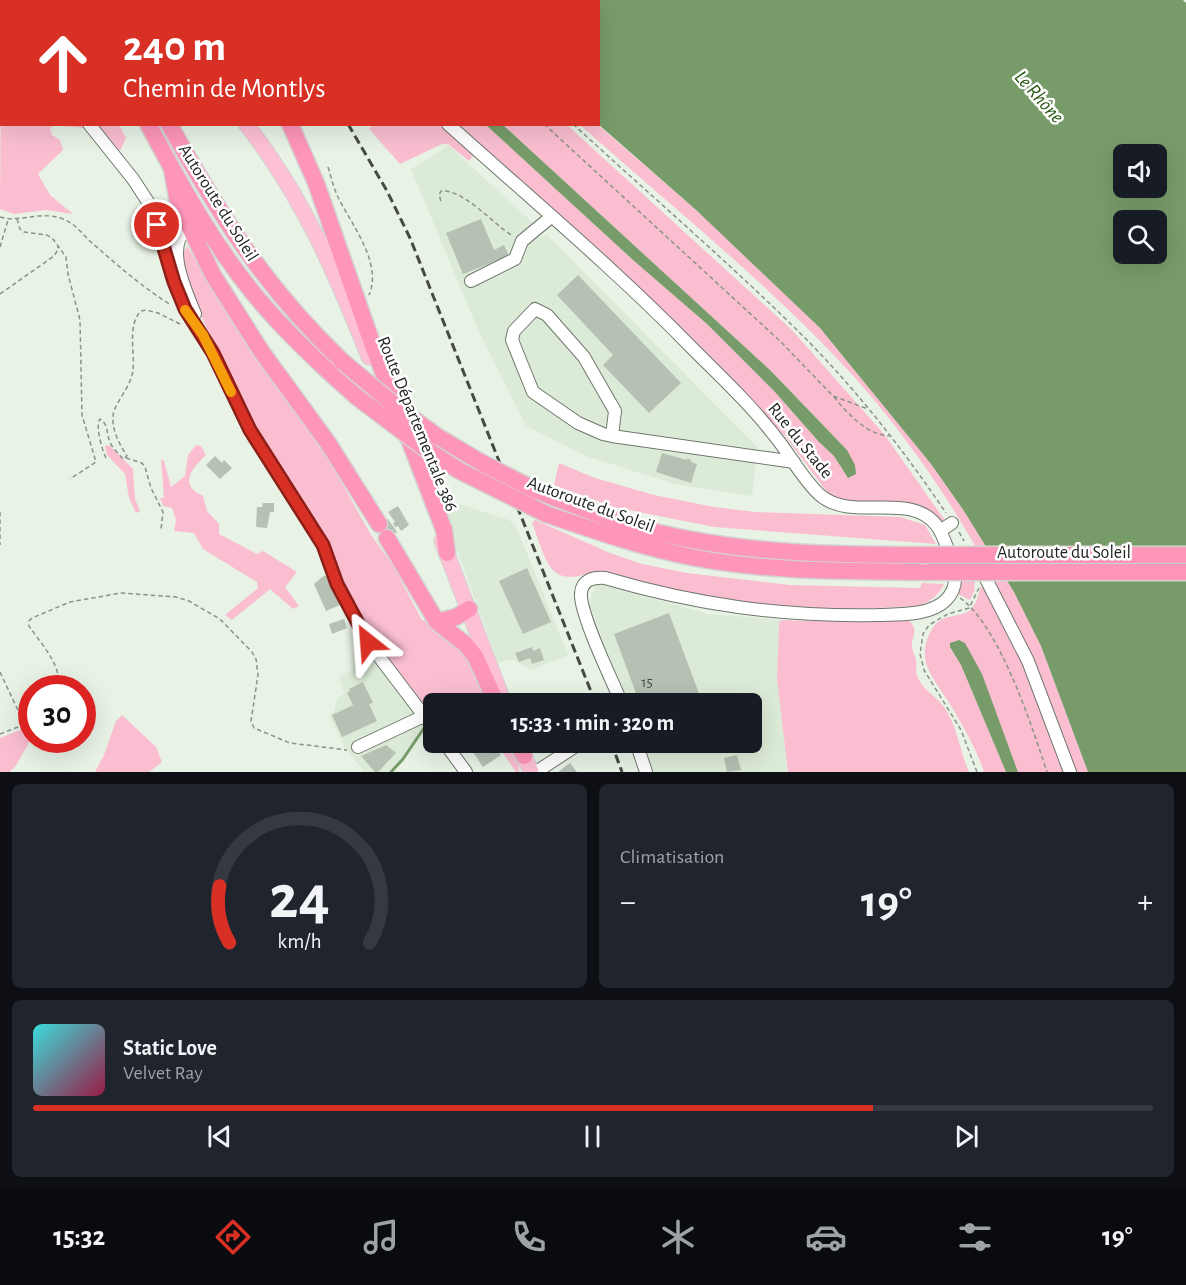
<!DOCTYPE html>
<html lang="fr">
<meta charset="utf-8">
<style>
body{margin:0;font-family:"Alegreya Sans",sans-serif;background:#20242c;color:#f1f3f6;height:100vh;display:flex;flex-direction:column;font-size:22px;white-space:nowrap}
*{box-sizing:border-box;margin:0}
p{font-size:20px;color:#9ea1a6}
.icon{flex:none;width:33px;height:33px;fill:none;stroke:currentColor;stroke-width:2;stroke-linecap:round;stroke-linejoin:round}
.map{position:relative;height:772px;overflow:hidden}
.sheet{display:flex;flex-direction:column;gap:12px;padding:12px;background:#0d0f14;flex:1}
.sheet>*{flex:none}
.hud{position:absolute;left:0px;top:0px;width:600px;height:126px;box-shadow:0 6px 24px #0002;background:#d93025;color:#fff;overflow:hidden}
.buttons{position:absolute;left:1113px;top:144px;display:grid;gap:12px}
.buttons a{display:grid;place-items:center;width:54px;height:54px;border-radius:9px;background:#171b24;box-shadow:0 6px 24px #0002;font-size:30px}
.speed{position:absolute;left:18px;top:675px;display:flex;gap:12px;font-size:30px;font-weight:700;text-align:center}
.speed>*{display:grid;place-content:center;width:78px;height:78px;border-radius:50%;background:#171b24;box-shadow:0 6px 24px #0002;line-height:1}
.speed .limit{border:9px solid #d22;background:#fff;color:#111}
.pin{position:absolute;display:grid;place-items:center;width:51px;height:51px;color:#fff;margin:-26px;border:3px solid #fff;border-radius:50%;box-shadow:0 2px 6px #0007}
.me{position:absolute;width:66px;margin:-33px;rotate:332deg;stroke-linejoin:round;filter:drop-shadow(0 0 4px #0008)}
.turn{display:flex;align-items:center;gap:21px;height:126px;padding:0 24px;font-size:27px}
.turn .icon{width:78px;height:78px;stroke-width:2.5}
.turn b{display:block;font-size:42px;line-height:51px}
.big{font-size:45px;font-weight:700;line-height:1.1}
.sheet .tile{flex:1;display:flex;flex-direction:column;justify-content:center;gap:9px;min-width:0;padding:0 21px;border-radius:9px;background:#20242c}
.sheet .dial{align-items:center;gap:0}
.dial svg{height:156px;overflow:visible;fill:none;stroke:#363941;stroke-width:7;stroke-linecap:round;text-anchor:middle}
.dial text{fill:#f1f3f6;stroke:none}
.song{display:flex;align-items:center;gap:18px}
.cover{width:72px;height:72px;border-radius:9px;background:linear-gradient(135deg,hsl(180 70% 55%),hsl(340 70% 35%))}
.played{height:6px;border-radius:3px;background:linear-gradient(90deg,#d93025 75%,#363941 75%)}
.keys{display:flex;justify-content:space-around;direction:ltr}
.heat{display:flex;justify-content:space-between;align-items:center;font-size:33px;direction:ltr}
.sheet .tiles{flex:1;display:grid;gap:12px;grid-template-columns:1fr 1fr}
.tile:last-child{grid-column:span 2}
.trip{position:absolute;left:423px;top:693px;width:339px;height:60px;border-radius:9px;background:#171b24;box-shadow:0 6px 24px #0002;font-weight:700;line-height:60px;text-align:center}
.tabs{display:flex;height:96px;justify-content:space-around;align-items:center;background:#090b0e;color:#9ea1a6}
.tabs .icon{width:42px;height:42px}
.tabs .selected{color:#d93025}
.tabs b{font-size:27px;color:#f1f3f6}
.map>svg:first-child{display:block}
.built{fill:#dcebd7}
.green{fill:#fabed0}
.water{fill:#779c6a;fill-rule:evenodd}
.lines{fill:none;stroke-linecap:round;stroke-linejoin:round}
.stream{stroke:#779c6a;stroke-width:3}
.building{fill:#b6c0b3}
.minor-casing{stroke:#6f776c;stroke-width:14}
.major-casing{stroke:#d3d3d2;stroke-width:17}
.highway-casing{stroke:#d3d3d2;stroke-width:19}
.path{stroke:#8b9289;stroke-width:1.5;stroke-dasharray:4.5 3;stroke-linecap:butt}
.minor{stroke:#fff;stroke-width:12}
.major{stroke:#fec0d5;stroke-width:15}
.highway{stroke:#fe96b9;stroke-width:16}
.rail{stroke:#454a43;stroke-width:3;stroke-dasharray:9 4.5;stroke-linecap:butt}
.highway-bridge-casing{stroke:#d3d3d2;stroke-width:19;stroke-linecap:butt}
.highway-bridge{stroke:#fe96b9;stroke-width:16}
.route-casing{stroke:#8d1f18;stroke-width:15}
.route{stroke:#d93025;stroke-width:10}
.slow{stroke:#f59e0b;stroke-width:10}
.labels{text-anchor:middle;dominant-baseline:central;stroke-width:5;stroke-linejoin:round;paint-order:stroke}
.number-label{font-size:15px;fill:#464c45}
.street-label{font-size:18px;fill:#212520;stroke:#fff}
.water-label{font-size:20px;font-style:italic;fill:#285711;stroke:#fff}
</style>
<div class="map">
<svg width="1186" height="772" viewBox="0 0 1186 772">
<rect width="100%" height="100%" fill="#e8f2e5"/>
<!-- built -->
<path class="built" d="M449,146l83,76 -3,8 9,8 9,-3 14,14 198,200 -2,2 -5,45 -77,-12 -89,-28 -60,-30 -48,-96 -67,-161z
M438,497l71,23 7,6 52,129 -37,15 -17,-10h-7l-9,3z
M600,584l108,30 73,6 -2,4 -2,55 11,93h-134l-12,-29 110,-1v-38l-125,-1 -38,-99 6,-18z
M373,655l50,72 -23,34 -11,11h-25l-20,-26 -15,-30 5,-5 3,-13 8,-5 -6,-15z"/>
<!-- green -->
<path class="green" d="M1,62l1,62 81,1 2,3 -32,-3 -3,4 2,6 8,5 3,10 -25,24 12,21 23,19 -27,-4 -32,4 -14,-5z
M374,124l112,1 147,135 74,64 68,68 44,50 15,14 14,22 6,-6 -7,-22 -76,-79 -268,-246h64l225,205 92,104 62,88 -4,5 -7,-9 -96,-17 -12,-9 -42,-56 -120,-123 -181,-161 -12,5 -3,4 -21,-17h-6l-42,20 -31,-35z
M95,125h24l7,13 -6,13z
M580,125h18l97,84 125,119 111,136 33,47 50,81 27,54 47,126h-12c-49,-146 -124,-288 -229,-403 -82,-88 -177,-164 -267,-244z
M187,246l47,78 95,136 42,75 29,40 1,6 21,39 6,2 39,32 25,49h-22l-5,-6 -10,6 -21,1 -1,21 -62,-86 -107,-191 -43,-88 -33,-74 -5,-22v-10z
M109,445l24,24 2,30 5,12 -4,2 -7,-15 -4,-24 -18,-19 -2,-9z
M196,445l5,1 5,9c-13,13 -29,29 -3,41l4,15 12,13v10l38,20 6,-3 34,21 -12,15 14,19 -6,3 -23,-20 -38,31 -7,-5 33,-27 -1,-6 -54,-33 -9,-16 -20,-2 2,-11 -4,-12 -9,-2 -3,-8h4l-3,-39 3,2 7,26 14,-11 3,-21z
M559,463l36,15 59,17 60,12 41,5 145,5 25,8 11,19 -222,-17 -100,-20 -60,-22z
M535,520l75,33 32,11 45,9 103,12 130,3 2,-5 22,1c-6,12 -13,17 -25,22l-90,4 -33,-1 -101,-12 -100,-26c-48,19 -48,-11 -63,-48z
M961,578l14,1 -1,13 -4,8 -12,-6 3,-9z
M981,586l11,14 42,88 31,84h-47l-22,-58 -37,-74 -9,3v4l11,18 45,107h-22c-6,-19 -18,-40 -28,-58 -9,-17 -24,-33 -30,-51 -3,-12 0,-26 7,-35 8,-14 24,-10 36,-17 7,-5 10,-17 12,-25z
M907,619c14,12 4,15 5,29 1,5 4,9 4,13 1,5 -1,9 1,14 5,15 18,20 27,32 14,20 15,43 25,65h-181l-11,-93 2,-55 2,-4 31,1z
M122,715l34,32 6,15 -13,10h-54l9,-17 12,-34z
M25,728l5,6v7l-15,26 -6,5h-9v-34z
M496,743h14l9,18v11h-3z"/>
<!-- water -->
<path class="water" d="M464,0h719l3,3v769h-98l-47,-126 -27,-54 -50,-81 -33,-47 -111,-136 -125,-119 -97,-85v-122zM1124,154h32v34h-32zM1124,220h32v34h-32z
M486,125h17l268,246 76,79 8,15 1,9 -8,4 -14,-22 -15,-14 -44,-50 -68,-68 -74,-64z
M959,640l6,3 17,31 36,98h-12l-45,-107 -11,-18v-4z"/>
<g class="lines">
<!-- stream -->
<path class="stream" d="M391,772l12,-13 21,-31"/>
</g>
<!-- building -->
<path class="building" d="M481,219l13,31 10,-5 5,11 -46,18 -17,-41z
M578,275l103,108 -32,30 -46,-48 10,-10 -56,-60z
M662,453l25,7v-2l4,2v2l6,2 -6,19 -35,-11z
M215,456l7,7 2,-3 8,8 -12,11 -14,-14z
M263,503h11v9h-4l-3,16 -11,-1 1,-20h5z
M398,506l11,19 -8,6 -3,-5 -3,1 -2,-4 2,-1 -7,-10z
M388,519l9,13 -14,9 -9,-14z
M527,568l24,54 -28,12 -24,-53z
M329,574l13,30 -16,7 -12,-27 8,-7z
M669,613l34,91h-63l-26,-70z
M344,619l3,9 -15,6 -3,-10z
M532,647l1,4 7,-3 4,12 -12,4 -2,-6 -11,4 -4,-9z
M363,682l10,21 -4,1 8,17 -35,16 -10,-22 21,-10 -6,-12 3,-2 -1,-2z
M466,742h24l11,13 -18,12z
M386,745l10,8 -18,19h-3l-14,-16z
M737,755l4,15 -14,2 -3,-14z
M570,763l7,9h-19z"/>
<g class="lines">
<!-- minor casing -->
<g class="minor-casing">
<path id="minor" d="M30,0l1,2
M321,0l1,2
M89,124l44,55 17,26 35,104 28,44 37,77 73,115 14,39 31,58 66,87
M448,124c82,74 167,145 244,224 28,28 58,56 82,87 16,19 28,44 46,60 32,28 91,-5 117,31 6,8 9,19 13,29 6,16 9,32 -4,45 -16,16 -47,14 -68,15 -95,2 -181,-10 -273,-37 -12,-1 -23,2 -24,15 -2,20 32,89 41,111
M189,227c-26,17 -3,64 6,87
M471,281l44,-22 7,-18 29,-24
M535,309l12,6 37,42 31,54 -3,25 -9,-2 -25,-11 -45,-31 -21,-52 2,-9z
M612,436l182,26
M940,531l12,-8
M984,575l44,86 42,111
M444,742l22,30
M636,742l10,30
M358,747l66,-31
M536,772l46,-30"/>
</g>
<!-- major casing -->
<g class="major-casing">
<path id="major" d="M134,0l1,2
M246,124c56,71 90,150 123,233
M442,541l62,162
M520,745l11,27"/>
</g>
<!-- highway casing -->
<g class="highway-casing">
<path id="highway" d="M76,0l1,2
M97,0l1,2
M216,0l1,2
M148,124c34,64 69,128 117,183 28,32 59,61 92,90
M169,124c51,92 97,165 174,238
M290,124l26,59 57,163 71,184 3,23
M172,169l6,34 35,72 48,76 67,92 51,81
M438,437l44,26
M537,491c32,12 63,25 95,35 94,27 190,29 287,29
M546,514c50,17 98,34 150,44 75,14 152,13 229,14
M387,538l50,84 28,22 10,12 22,48
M437,622l19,-5 13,-8
M517,742l7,14"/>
</g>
<!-- path -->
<path class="path" d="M410,0l1,2
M438,0l2,2
M544,124l237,218 52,54 35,13
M573,124c78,72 159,141 234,216 52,53 98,112 139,173
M328,167c3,9 5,19 9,28 13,28 46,67 32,100
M441,201l-2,-6 2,-4c23,-2 53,34 72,45
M0,217c21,6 40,-7 63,2 13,5 18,14 28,23 25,22 51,45 80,63
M17,219l3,10 4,3 23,3 6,4 13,18 2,17 12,46 2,95 14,47 -26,17
M0,247l8,-27
M0,294l54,-38 4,-6v-4
M834,397c14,17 32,37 55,39
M106,458c-4,-8 -11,-33 -6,-39 9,6 6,14 10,23 2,6 9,12 13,17l4,-3c-7,-11 -15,-25 -14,-39 0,-13 18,-29 20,-47 2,-18 -6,-45 8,-59l5,-1 12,3 22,11
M126,458l16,5 3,4 6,21 12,24 -2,17
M0,512v33
M959,532l5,9
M960,598c39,27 72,128 87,174
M0,672l23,49
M59,688c2,-24 -17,-43 -30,-62v-5l3,-3 38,-16 51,-9 55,4 13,4 31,18 32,33 4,7 2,16 -7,46 3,7 36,15 57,7
M0,734l18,-7 14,-13
M977,772l-16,-42 -37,-60 -4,-16 3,-20 6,-9 19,-11 21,-6 10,-20"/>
<!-- minor -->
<use href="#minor" class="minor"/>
<!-- major -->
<use href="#major" class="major"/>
<!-- highway -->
<use href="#highway" class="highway"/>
<!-- rail -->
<path class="rail" d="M259,0l1,2
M348,124l39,67 23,47 186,466
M611,742l11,30"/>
<!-- highway-bridge casing -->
<g class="highway-bridge-casing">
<path id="highway-bridge" d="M343,362l55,46 40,29
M357,397l66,50 35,23 88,44
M482,463l55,28
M919,555h267
M925,572h261"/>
</g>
<!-- highway-bridge -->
<use href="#highway-bridge" class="highway-bridge"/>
</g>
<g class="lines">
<!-- route casing -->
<g class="route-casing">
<path id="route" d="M157,225l17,57 11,27 28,44 37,77 73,115 14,39 31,58"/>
</g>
<!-- route -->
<use href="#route" class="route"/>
<!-- slow -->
<path class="slow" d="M185,310l18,25 28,57"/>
</g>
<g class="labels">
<!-- number labels -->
<g class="number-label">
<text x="647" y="682">15</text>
</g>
<!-- street labels -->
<g class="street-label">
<text transform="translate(218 203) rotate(58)">Autoroute du Soleil</text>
<text transform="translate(417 424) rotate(68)">Route Départementale 386</text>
<text transform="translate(800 441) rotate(51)">Rue du Stade</text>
<text transform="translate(591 505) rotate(20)">Autoroute du Soleil</text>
<text x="1064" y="553">Autoroute du Soleil</text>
</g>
<!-- water labels -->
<g class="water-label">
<text transform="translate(1039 97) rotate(48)">Le Rhône</text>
</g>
</g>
</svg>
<div class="buttons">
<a><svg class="icon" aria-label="sound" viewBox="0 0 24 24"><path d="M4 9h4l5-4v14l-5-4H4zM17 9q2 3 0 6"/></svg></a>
<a><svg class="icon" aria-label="search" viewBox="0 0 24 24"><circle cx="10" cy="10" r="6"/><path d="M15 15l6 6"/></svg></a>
</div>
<div class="speed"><div class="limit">30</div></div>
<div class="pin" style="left:157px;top:225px;background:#d93025"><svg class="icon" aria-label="arrive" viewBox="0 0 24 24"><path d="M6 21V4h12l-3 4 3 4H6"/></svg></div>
<svg class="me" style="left:368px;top:642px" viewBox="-20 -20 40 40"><path d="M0-17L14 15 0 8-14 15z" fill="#d93025" stroke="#fff" stroke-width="4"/></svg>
<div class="trip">15:33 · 1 min · 320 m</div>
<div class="hud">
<div class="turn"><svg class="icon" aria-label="ahead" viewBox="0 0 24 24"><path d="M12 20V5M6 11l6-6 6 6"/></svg><div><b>240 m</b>Chemin de Montlys</div></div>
</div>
</div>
<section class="sheet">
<div class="tiles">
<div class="tile dial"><svg viewBox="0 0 100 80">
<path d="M14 69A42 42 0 1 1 86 69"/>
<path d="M14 69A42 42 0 0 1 9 40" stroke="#d93025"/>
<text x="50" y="56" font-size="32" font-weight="700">24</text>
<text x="50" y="72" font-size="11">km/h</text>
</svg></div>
<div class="tile"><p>Climatisation</p>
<div class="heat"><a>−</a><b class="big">19°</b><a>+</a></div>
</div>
<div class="tile">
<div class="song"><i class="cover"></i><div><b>Static Love</b><p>Velvet Ray</p></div></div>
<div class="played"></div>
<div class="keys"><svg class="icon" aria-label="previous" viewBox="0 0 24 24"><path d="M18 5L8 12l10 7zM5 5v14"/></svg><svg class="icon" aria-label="pause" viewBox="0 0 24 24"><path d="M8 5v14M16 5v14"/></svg><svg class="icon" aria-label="next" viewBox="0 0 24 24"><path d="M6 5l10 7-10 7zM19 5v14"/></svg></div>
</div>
</div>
</section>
<nav class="tabs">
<b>15:32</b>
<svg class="icon selected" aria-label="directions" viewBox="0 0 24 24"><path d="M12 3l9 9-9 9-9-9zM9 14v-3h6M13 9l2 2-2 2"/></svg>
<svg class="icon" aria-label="music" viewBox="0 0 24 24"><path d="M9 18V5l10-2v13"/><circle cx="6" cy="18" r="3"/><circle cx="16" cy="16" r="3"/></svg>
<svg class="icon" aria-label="phone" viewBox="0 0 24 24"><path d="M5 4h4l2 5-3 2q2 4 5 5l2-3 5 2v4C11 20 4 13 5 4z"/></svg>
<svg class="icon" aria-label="climate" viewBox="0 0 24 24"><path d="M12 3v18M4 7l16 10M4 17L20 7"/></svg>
<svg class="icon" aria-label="car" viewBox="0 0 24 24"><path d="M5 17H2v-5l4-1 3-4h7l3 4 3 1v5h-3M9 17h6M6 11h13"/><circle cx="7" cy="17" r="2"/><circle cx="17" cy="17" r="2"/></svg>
<svg class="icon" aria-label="filters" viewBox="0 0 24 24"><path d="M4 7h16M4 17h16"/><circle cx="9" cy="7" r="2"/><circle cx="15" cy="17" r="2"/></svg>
<b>19°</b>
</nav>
